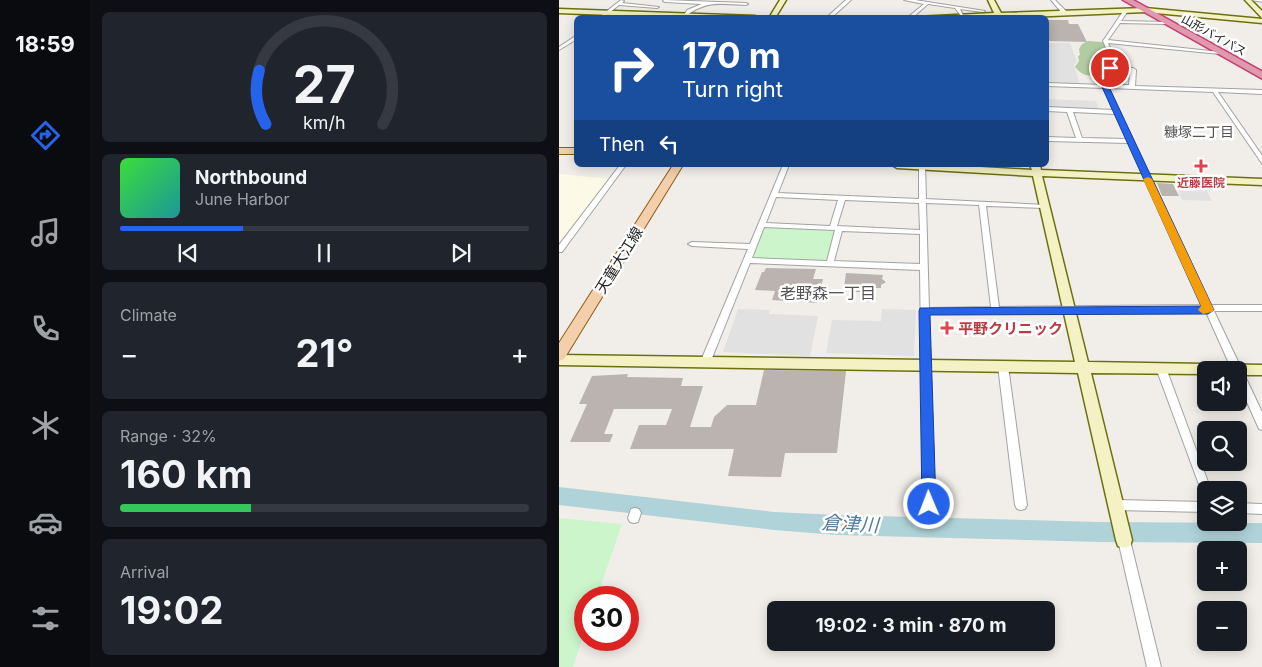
<!DOCTYPE html>
<meta charset="utf-8">
<style>
body{margin:0;font-family:Inter,"Noto Sans JP",sans-serif;background:#20242c;color:#f1f3f6;height:100vh;display:flex;flex-direction:column;font-size:19px;white-space:nowrap}
*{box-sizing:border-box;margin:0}
p{font-size:16px;color:#9ea1a6}
.icon{flex:none;width:28px;height:28px;fill:none;stroke:currentColor;stroke-width:2;stroke-linecap:round;stroke-linejoin:round}
.map{position:relative;flex:1;overflow:hidden}
.panel{display:flex;flex-direction:column;gap:12px;padding:12px;background:#0d0f14;width:469px}
.panel>*{flex:none}
.banner{position:absolute;left:15px;top:15px;width:475px;height:152px;border-radius:8px;box-shadow:0 2px 12px #0003;background:#1a4fa0;color:#fff;overflow:hidden}
.tools{position:absolute;left:638px;top:361px;display:grid;gap:10px}
.tools a{display:grid;place-items:center;width:50px;height:50px;border-radius:8px;background:#171b24;box-shadow:0 2px 12px #0003;font-size:25px}
.speed{position:absolute;left:15px;top:586px;display:flex;gap:10px;font-size:25px;font-weight:700;text-align:center}
.speed>*{display:grid;place-content:center;width:65px;height:65px;border-radius:50%;background:#171b24;box-shadow:0 2px 12px #0003;line-height:1}
.speed .limit{border:8px solid #d22;background:#fff;color:#111}
.pin{position:absolute;display:grid;place-items:center;width:42px;height:42px;color:#fff;margin:-21px;border:2px solid #fff;border-radius:50%;box-shadow:0 1px 5px #0007}
.me{position:absolute;width:55px;margin:-28px;rotate:359deg;stroke-linejoin:round;filter:drop-shadow(0 0 4px #0008)}
.turn{display:flex;align-items:center;gap:18px;height:105px;padding:0 25px;font-size:22px}
.turn .icon{width:65px;height:65px;stroke-width:2.5}
.turn b{display:block;font-size:35px;line-height:42px}
.then{display:flex;align-items:center;height:48px;padding:0 25px;background:#0003;gap:10px;font-size:19px}
.big{font-size:38px;font-weight:700;line-height:1.1}
.panel .card{flex:1;display:flex;flex-direction:column;justify-content:center;gap:8px;min-width:0;padding:0 18px;border-radius:8px;background:#20242c}
.panel .dial{align-items:center;gap:0}
.dial svg{height:130px;overflow:visible;fill:none;stroke:#363941;stroke-width:7;stroke-linecap:round;text-anchor:middle}
.dial text{fill:#f1f3f6;stroke:none}
.song{display:flex;align-items:center;gap:15px}
.cover{width:60px;height:60px;border-radius:8px;background:linear-gradient(135deg,hsl(120 70% 55%),hsl(180 70% 35%))}
.played{height:5px;border-radius:2px;background:linear-gradient(90deg,#2563eb 30%,#363941 30%)}
.keys{display:flex;justify-content:space-around;direction:ltr}
.heat{display:flex;justify-content:space-between;align-items:center;font-size:28px;direction:ltr}
.charge{height:8px;border-radius:4px;background:linear-gradient(90deg,#34c759 32%,#363941 0)}
.trip{position:absolute;left:208px;top:601px;width:288px;height:50px;border-radius:8px;background:#171b24;box-shadow:0 2px 12px #0003;font-weight:700;line-height:50px;text-align:center}
main{display:flex;flex:1;min-height:0}
.menu{display:flex;flex-direction:column;width:90px;justify-content:space-around;align-items:center;background:#090b0e;color:#9ea1a6}
.menu .icon{width:35px;height:35px}
.menu .selected{color:#2563eb}
.menu b{font-size:22px;color:#f1f3f6}
.map>svg:first-child{display:block}
.education{fill:#fcfae7}
.forest{fill:#b2cba3}
.park{fill:#ccf5cc}
.parking{fill:#e1e1e1}
.lines{fill:none;stroke-linecap:round;stroke-linejoin:round}
.river{fill:#afd3d9;fill-rule:evenodd}
.building{fill:#bab3af}
.street-casing{stroke:#a2a2a2;stroke-width:2}
.secondary-casing{stroke:#6d7011;stroke-width:3}
.primary-casing{stroke:#8e5b10;stroke-width:2}
.highway-casing{stroke:#c93c78;stroke-width:3}
.street{fill:#fff;fill-rule:evenodd}
.secondary{fill:#f4f2c4;fill-rule:evenodd}
.primary{fill:#f3cfac;fill-rule:evenodd}
.highway{fill:#df9aac;fill-rule:evenodd}
.route{fill:#2563eb;stroke:#184099}
.slow{fill:#f59e0b}
.health-dot{fill:#e0444e;stroke:#fff;stroke-width:2}
.labels{text-anchor:middle;dominant-baseline:central;stroke-width:5;stroke-linejoin:round;paint-order:stroke}
.far-street-label{font-size:12px;fill:#212121;stroke:#fff}
.far-health-label{font-size:12px;font-weight:bold;fill:#be3a42;stroke:#fff}
.far-neighbourhood-label{font-size:14px;fill:#545454;stroke:#fff}
.street-label{font-size:15px;fill:#212121;stroke:#fff}
.health-label{font-size:15px;font-weight:bold;fill:#be3a42;stroke:#fff;text-anchor:start}
.neighbourhood-label{font-size:16px;fill:#545454;stroke:#fff}
.near-water-label{font-size:19px;font-style:italic;fill:#507a99;stroke:#fff}
</style>
<main>
<nav class="menu">
<b>18:59</b>
<svg class="icon selected" aria-label="directions" viewBox="0 0 24 24"><path d="M12 3l9 9-9 9-9-9zM9 14v-3h6M13 9l2 2-2 2"/></svg>
<svg class="icon" aria-label="music" viewBox="0 0 24 24"><path d="M9 18V5l10-2v13"/><circle cx="6" cy="18" r="3"/><circle cx="16" cy="16" r="3"/></svg>
<svg class="icon" aria-label="phone" viewBox="0 0 24 24"><path d="M5 4h4l2 5-3 2q2 4 5 5l2-3 5 2v4C11 20 4 13 5 4z"/></svg>
<svg class="icon" aria-label="climate" viewBox="0 0 24 24"><path d="M12 3v18M4 7l16 10M4 17L20 7"/></svg>
<svg class="icon" aria-label="car" viewBox="0 0 24 24"><path d="M5 17H2v-5l4-1 3-4h7l3 4 3 1v5h-3M9 17h6M6 11h13"/><circle cx="7" cy="17" r="2"/><circle cx="17" cy="17" r="2"/></svg>
<svg class="icon" aria-label="filters" viewBox="0 0 24 24"><path d="M4 7h16M4 17h16"/><circle cx="9" cy="7" r="2"/><circle cx="15" cy="17" r="2"/></svg>
</nav>
<section class="panel">
<div class="card dial"><svg viewBox="0 0 100 80">
<path d="M14 69A42 42 0 1 1 86 69"/>
<path d="M14 69A42 42 0 0 1 10 36" stroke="#2563eb"/>
<text x="50" y="56" font-size="32" font-weight="700">27</text>
<text x="50" y="72" font-size="11">km/h</text>
</svg></div>
<div class="card">
<div class="song"><i class="cover"></i><div><b>Northbound</b><p>June Harbor</p></div></div>
<div class="played"></div>
<div class="keys"><svg class="icon" aria-label="previous" viewBox="0 0 24 24"><path d="M18 5L8 12l10 7zM5 5v14"/></svg><svg class="icon" aria-label="pause" viewBox="0 0 24 24"><path d="M8 5v14M16 5v14"/></svg><svg class="icon" aria-label="next" viewBox="0 0 24 24"><path d="M6 5l10 7-10 7zM19 5v14"/></svg></div>
</div>
<div class="card"><p>Climate</p>
<div class="heat"><a>−</a><b class="big">21°</b><a>+</a></div>
</div>
<div class="card"><p>Range · 32%</p><b class="big">160 km</b><div class="charge"></div></div>
<div class="card"><p>Arrival</p><b class="big">19:02</b></div>
</section>
<div class="map">
<svg width="704" height="667" viewBox="0 0 704 667">
<rect width="100%" height="100%" fill="#f1eee9"/>
<!-- education -->
<path class="education" d="M0,174l52,5 -52,67z"/>
<!-- forest -->
<path class="forest" d="M529,41l15,1 7,15 -4,14c-14,3 -19,10 -31,-4l4,-6 -1,-5 2,-1 -1,-6 3,-5z"/>
<!-- park -->
<path class="park" d="M205,226l74,3 -9,34 -80,-4z
M0,518l63,6 -25,73 -12,1v33l-12,36h-14z"/>
<!-- parking -->
<path class="parking" d="M488,43h23l7,19 -3,3 6,19 -33,-2z
M488,99l49,2 3,9 -52,-2z
M616,183l29,2 8,16 -30,-1z
M179,309l32,1 -1,4 49,2 -8,40 -87,-4z
M323,309l34,1 -2,46 -88,-3 6,-33 49,1z"/>
<g class="lines">
<!-- river -->
<path class="river" d="M0,487l215,25 63,3 261,7 165,1v20l-165,-1 -261,-7 -63,-5 -215,-25z"/>
</g>
<!-- building -->
<path class="building" d="M488,20h21l1,4h9l9,18 -40,-1z
M598,183l16,1 6,12h-17z
M207,268l50,1 -3,10h10l-6,24 -45,-3 3,-9 -20,-1 7,-18h2z
M287,273l37,2 -1,4 4,3 -5,3v3h-9l-2,14h-8l1,-10h-14l1,-5h-6z
M205,370l82,1 -9,82h-52l-4,24 -53,-1 6,-27h-104l9,-24h27l6,-16h-58l-10,25h9l-3,8h-40l17,-38h-8l13,-28 36,-2 -1,3 56,1 -2,8h22l-13,41h21l3,-10 13,-12h29z"/>
<g class="lines">
<!-- street casing -->
<g class="street-casing">
<path id="street" d="M62,0l3,1 -2,2 37,4 -2,1 -38,-3 -16,13h-5z
M105,0l82,3 2,1 -2,1c-25,-1 -39,-5 -60,11l-2,-1 3,-5 15,-6 -37,-2 -2,-1z
M287,0h5l-20,18h-5z
M345,0h11l70,11 -2,1 -23,-3 3,6 -2,1 -6,-8 -27,-4 -16,14h-5l17,-14z
M492,0h4l11,11v2h-4z
M692,0h12v2z
M565,10l4,1 -7,10 46,1 2,1 -2,1 -47,-1 -12,17 112,12 2,1 -2,1 -112,-11 6,14 -1,10 20,1 3,2 -1,16 128,4v4l-45,-2 45,65v8l-50,-73 -104,-4 102,217h52v6h-49l49,103v16l-4,-1 -21,-47v-12h-6l-26,-58 -277,2 6,190 -2,4 -4,1 -4,-1 -2,-4 -3,-234 -170,-7 -40,100 -2,3h-6l-2,-3 48,-114 -56,-3 -4,-2 4,-2 58,2 33,-79h6l-11,28 141,6v-34h6l1,34 120,6 1,1 -3,2 -58,-2 13,101 204,-2 -74,-162 -82,-2v-4l29,1 -9,-26 -20,-1v-4l66,3 -9,-22 -57,-2v-3l57,2 6,-28 -7,-16zM553,70l18,1 -1,14h-20zM514,112l42,2 12,25 -45,-1zM217,197l62,3 -8,26 -64,-3zM286,200l74,3 1,27 -83,-4zM367,203l53,2 12,102 -62,1zM205,227l71,3 -8,31 -75,-3zM283,231l78,3v30l-86,-3z
M18,35v4l-18,11v-3z
M61,165h6l-64,87h-3v-7z
M444,362l3,1 2,3 19,139 -2,4 -4,1 -4,-1 -2,-4 -17,-139 2,-3z
M602,364l3,1 2,3 45,122h-6v5l-3,-1 -1,-4 -45,-122 2,-3z
M557,500l89,2v10l-89,-2 -4,-1 -2,-4 2,-4z
M679,503l25,1v10l-25,-1z
M76,508l4,1 2,4 -3,9 -4,1 -4,-1 -2,-4 3,-9z
M565,534l4,2 2,4 31,127h-14l-29,-127 2,-4z"/>
</g>
<!-- secondary casing -->
<g class="secondary-casing">
<path id="secondary" d="M221,0h6l-11,18h-6z
M429,0h6l7,13 144,-5 118,11v4l-118,-11 -142,6h-106l97,-5z
M686,0h6l12,12v7z
M0,9l196,7 3,2h-69l-130,-5z
M333,165h54l86,5 -2,-5h10l1,5 222,9v6l-221,-9 46,186 175,3v10h-25v-5h-33v4l-114,-1 41,167 -2,6 -6,2 -6,-2 -2,-6 -38,-167 -519,-8v-10l516,7 -42,-186 -136,-8z"/>
</g>
<!-- primary casing -->
<g class="primary-casing">
<path id="primary" d="M0,148h18v6h-18z
M114,165h10l-119,194 -5,2v-18z"/>
</g>
<!-- highway casing -->
<g class="highway-casing">
<path id="highway" d="M564,0h10l130,72v7z"/>
</g>
<!-- street -->
<use href="#street" class="street"/>
<!-- secondary -->
<use href="#secondary" class="secondary"/>
<!-- primary -->
<use href="#primary" class="primary"/>
<!-- highway -->
<use href="#highway" class="highway"/>
</g>
<!-- route -->
<path class="route" d="M551,66l3,2 -4,19 105,223 -6,4 -278,1 6,189 -2,5 -5,2 -5,-2 -2,-5 -3,-193 1,-3 281,-2 -99,-219 5,-19z"/>
<!-- slow -->
<path class="slow" d="M589,177l4,2 62,131 -2,2 -9,2 -5,-4 3,-4 -58,-127z"/>
<!-- markers -->
<g class="health-dot">
<path d="M639.5 158.5h5v5h5v5h-5v5h-5v-5h-5v-5h5z"/>
<path d="M385.5 320.5h5v5h5v5h-5v5h-5v-5h-5v-5h5z"/>
</g>
<g class="labels">
<!-- far-street labels -->
<g class="far-street-label">
<text transform="translate(655 35) rotate(29)">山形バイパス</text>
</g>
<!-- far-health labels -->
<g class="far-health-label">
<text x="642" y="182">近藤医院</text>
</g>
<!-- far-neighbourhood labels -->
<g class="far-neighbourhood-label">
<text x="640" y="131">糠塚二丁目</text>
</g>
<!-- street labels -->
<g class="street-label">
<text transform="translate(60 260) rotate(-58)">天童大江線</text>
</g>
<!-- health labels -->
<g class="health-label">
<text x="399" y="328">平野クリニック</text>
</g>
<!-- neighbourhood labels -->
<g class="neighbourhood-label">
<text x="269" y="293">老野森一丁目</text>
</g>
<!-- near-water labels -->
<g class="near-water-label">
<text transform="translate(291 524) rotate(3)">倉津川</text>
</g>
</g>
</svg>
<div class="tools">
<a><svg class="icon" aria-label="sound" viewBox="0 0 24 24"><path d="M4 9h4l5-4v14l-5-4H4zM17 9q2 3 0 6"/></svg></a>
<a><svg class="icon" aria-label="search" viewBox="0 0 24 24"><circle cx="10" cy="10" r="6"/><path d="M15 15l6 6"/></svg></a>
<a><svg class="icon" aria-label="layers" viewBox="0 0 24 24"><path d="M12 4l9 5-9 5-9-5zM3 14l9 5 9-5"/></svg></a>
<a>+</a>
<a>−</a>
</div>
<div class="speed"><div class="limit">30</div></div>
<div class="pin" style="left:551px;top:68px;background:#d93025"><svg class="icon" aria-label="arrive" viewBox="0 0 24 24"><path d="M6 21V4h12l-3 4 3 4H6"/></svg></div>
<svg class="me" style="left:370px;top:504px" viewBox="-20 -20 40 40"><circle r="17" fill="#2563eb" stroke="#fff" stroke-width="3"/><path d="M0-11L8 9 0 5-8 9z" fill="#fff"/></svg>
<div class="trip">19:02 · 3 min · 870 m</div>
<div class="banner">
<div class="turn"><svg class="icon" aria-label="right" viewBox="0 0 24 24"><path d="M7 20v-9h11M14 6l5 5-5 5"/></svg><div><b>170 m</b>Turn right</div></div>
<div class="then">Then<svg class="icon" aria-label="left" viewBox="0 0 24 24"><path d="M17 20v-9H6M10 6l-5 5 5 5"/></svg></div>
</div>
</div>
</main>
